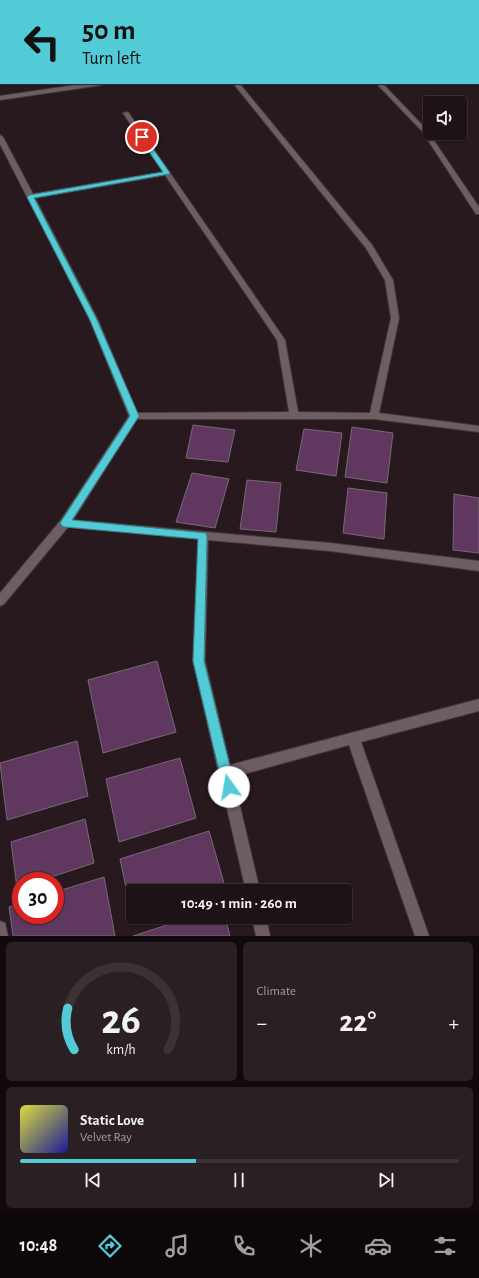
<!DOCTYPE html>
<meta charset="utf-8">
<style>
body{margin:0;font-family:"Alegreya Sans",sans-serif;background:#2a2023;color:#f1f3f6;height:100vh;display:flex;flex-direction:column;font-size:15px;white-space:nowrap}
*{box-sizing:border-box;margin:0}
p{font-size:13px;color:#a09ea1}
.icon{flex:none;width:22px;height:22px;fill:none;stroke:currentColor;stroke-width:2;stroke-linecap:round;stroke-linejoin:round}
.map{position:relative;height:936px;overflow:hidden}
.drawer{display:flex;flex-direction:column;gap:6px;padding:6px;background:#100a0c;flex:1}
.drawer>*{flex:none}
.guide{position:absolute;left:0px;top:0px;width:479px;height:84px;box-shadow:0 1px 3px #0004,0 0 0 1px #3b3235;background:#52cbd7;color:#111;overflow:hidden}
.controls{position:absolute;left:423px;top:96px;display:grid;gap:8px}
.controls a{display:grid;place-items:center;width:44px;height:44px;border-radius:4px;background:#1d1316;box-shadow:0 1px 3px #0004,0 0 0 1px #3b3235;font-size:20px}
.speed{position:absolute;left:12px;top:872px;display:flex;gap:8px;font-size:20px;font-weight:700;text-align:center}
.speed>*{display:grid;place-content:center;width:52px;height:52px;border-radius:50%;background:#1d1316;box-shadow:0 1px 3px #0004,0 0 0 1px #3b3235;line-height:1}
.speed .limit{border:6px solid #d22;background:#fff;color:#111}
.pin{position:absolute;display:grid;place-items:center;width:34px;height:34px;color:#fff;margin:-17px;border:2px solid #fff;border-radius:50%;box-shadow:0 1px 4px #0007}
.me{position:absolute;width:44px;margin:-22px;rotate:347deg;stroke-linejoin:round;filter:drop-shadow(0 0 3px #0008)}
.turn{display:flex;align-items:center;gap:14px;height:84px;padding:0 16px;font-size:18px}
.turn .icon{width:52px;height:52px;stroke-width:2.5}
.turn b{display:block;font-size:28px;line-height:34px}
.big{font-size:30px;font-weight:700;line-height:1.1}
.drawer .tile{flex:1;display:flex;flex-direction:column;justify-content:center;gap:6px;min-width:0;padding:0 14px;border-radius:6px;background:#2a2023}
.drawer .dial{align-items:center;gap:0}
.dial svg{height:104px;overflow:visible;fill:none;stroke:#3b3235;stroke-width:7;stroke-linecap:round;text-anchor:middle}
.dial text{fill:#f1f3f6;stroke:none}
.song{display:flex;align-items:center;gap:12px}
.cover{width:48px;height:48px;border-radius:6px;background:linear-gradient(135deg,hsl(60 70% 55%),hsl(240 70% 35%))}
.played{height:4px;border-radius:2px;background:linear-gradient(90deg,#52cbd7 40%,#3b3235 40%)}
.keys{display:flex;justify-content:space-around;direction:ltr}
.heat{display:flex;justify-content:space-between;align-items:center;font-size:22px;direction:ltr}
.drawer .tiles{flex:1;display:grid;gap:6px;grid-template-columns:1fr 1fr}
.tile:last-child{grid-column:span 2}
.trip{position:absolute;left:126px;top:884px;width:226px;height:40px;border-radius:4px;background:#1d1316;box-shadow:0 1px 3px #0004,0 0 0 1px #3b3235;font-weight:700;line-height:40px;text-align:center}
.menu{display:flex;height:64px;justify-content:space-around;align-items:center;background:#0c0809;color:#a09ea1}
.menu .icon{width:28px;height:28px}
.menu .current{color:#52cbd7}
.menu b{font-size:18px;color:#f1f3f6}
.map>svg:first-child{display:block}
.building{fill:#60385f;stroke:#766975}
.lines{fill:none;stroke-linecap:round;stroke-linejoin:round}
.minor-casing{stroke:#42373a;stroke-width:2}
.minor{fill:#6e5d62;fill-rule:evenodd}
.route{fill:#52cbd7;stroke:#35848c}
</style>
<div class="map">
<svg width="479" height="936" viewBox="0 0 479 936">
<rect width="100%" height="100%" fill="#27191e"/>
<!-- building -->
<path class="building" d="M193,425l42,5 -7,32 -42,-4z
M352,427l41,6 -6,50 -42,-6z
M304,429l38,4 -6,43 -40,-6z
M192,473l37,6 -14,49 -39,-6z
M247,480l34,3 -5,49 -36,-3z
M348,488l39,5 -3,46 -41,-6z
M454,494l25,4v55l-26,-3z
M157,661l19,71 -73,21 -15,-73z
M77,741l11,55 -81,24 -7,-57z
M180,758l16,60 -77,24 -13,-63z
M85,819l9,44 -55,18h-18v6l-4,1 -6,-46z
M209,831l17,59 -93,1v26h12l-12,4 -13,-62z
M104,877l11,59h-102l-4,-29 12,-4v12h34v-23z
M192,917h33l5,19h-97z"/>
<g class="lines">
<!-- minor casing -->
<g class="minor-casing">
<path id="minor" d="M286,0h6l1,1h-6z
M478,4h1v4h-1z
M478,67h1v5h-1z
M89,83h16l-3,2 -102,15v-4z
M233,83h6l133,162 21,35 6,38 -20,95 100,13v6l-105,-13h-237l-64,101 257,23 149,18v10l-149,-20 -122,-11 -3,121 25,104 249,-66v12l-118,31 68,194h-14l-66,-191 -116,32 27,114h-14l-53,-230 5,-122 -130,-12 -64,77 -4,2v-13l61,-73 68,-104 -39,-96 -90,-176v-9l3,2 30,57 130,-22 -40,-59 5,-1 157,228 13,72 72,1 21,-95 -6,-38 -19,-32zM165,175l112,165 12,72 -152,1 -39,-93 -63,-122z
M376,83h6l44,46 53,78v7h-3l-54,-83z
M252,917h14l4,19h-14z
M0,921l5,2 3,13h-8z"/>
</g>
<!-- minor -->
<use href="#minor" class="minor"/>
</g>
<!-- route -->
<path class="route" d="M142,135l2,1 26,37 -1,1 -135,24 63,122 42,96 -67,104 134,13 1,3 -3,125 31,126 -1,4 -5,2 -4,-2 -2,-4 -30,-126 5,-122 -133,-12 -3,-1 -2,-3 70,-107 -40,-96 -63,-123 3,-2 133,-23 -24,-35z"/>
</svg>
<div class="controls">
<a><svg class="icon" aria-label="sound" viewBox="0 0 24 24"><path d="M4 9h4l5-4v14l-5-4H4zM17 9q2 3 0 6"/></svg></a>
</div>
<div class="speed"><div class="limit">30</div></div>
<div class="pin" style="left:142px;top:137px;background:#d93025"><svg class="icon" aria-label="arrive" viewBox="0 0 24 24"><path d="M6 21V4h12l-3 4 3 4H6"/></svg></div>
<svg class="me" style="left:229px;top:787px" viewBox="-20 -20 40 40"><circle r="19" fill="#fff"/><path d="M0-13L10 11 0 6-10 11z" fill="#52cbd7"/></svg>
<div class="trip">10:49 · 1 min · 260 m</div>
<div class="guide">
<div class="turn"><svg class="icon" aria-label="left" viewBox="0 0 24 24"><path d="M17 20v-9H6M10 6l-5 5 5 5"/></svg><div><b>50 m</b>Turn left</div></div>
</div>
</div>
<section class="drawer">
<div class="tiles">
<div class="tile dial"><svg viewBox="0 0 100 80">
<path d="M14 69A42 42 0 1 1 86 69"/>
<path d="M14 69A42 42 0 0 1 9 37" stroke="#52cbd7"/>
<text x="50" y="56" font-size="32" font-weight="700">26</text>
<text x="50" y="72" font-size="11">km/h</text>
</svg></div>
<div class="tile"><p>Climate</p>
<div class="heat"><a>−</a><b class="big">22°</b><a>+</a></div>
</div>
<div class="tile">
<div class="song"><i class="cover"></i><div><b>Static Love</b><p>Velvet Ray</p></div></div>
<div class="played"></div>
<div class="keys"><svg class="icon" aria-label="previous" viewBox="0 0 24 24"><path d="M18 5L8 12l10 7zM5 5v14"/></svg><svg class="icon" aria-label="pause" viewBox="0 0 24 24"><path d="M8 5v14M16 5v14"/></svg><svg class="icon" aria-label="next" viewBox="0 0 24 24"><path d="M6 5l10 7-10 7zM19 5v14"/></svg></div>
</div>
</div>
</section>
<nav class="menu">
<b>10:48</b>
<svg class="icon current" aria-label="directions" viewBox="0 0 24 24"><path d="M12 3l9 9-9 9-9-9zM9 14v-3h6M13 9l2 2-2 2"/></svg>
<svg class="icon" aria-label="music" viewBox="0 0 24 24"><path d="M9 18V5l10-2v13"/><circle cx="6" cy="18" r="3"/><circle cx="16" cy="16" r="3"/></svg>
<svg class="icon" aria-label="phone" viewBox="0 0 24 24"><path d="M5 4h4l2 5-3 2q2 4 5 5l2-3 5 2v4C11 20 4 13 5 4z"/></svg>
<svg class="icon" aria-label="climate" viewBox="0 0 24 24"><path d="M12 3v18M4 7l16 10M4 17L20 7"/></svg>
<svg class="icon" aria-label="car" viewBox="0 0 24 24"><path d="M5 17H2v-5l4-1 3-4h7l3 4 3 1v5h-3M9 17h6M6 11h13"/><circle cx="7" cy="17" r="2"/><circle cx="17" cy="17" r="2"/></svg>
<svg class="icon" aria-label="filters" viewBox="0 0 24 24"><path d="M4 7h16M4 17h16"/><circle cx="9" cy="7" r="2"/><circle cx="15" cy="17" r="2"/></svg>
</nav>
